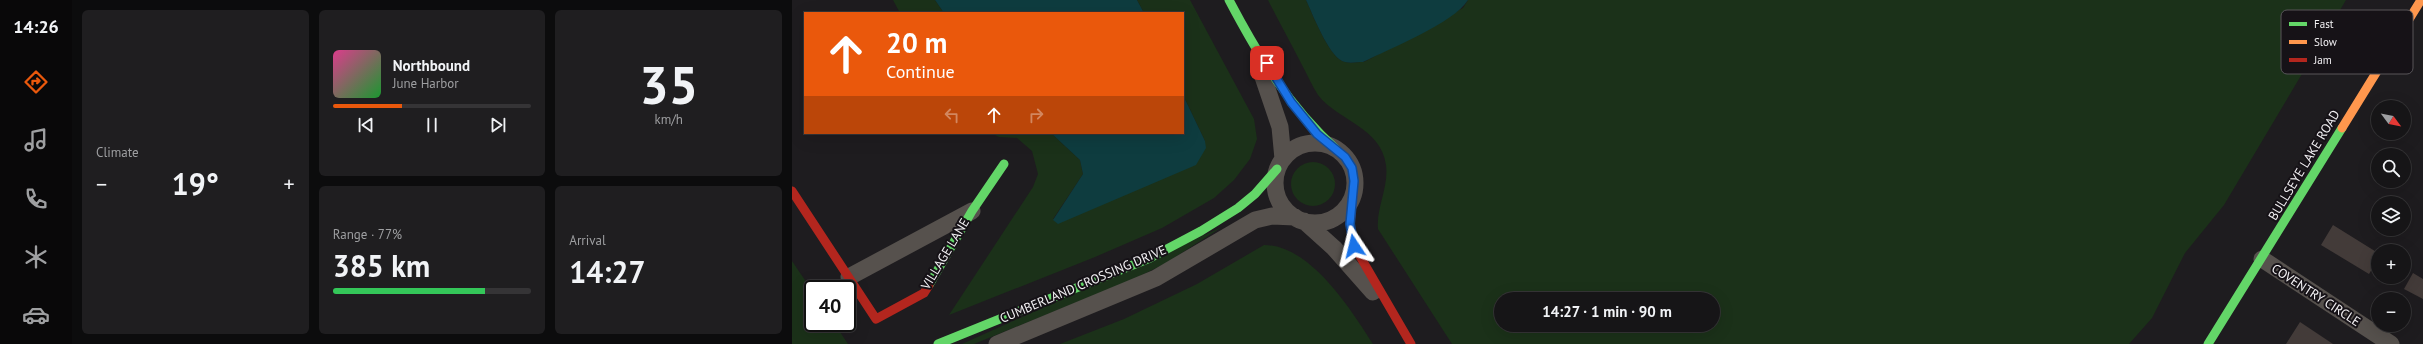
<!DOCTYPE html>
<meta charset="utf-8">
<style>
body{margin:0;font-family:"PT Sans",sans-serif;background:#1f1e20;color:#f1f3f6;height:100vh;display:flex;flex-direction:column;font-size:15px;white-space:nowrap}
*{box-sizing:border-box;margin:0}
p{font-size:13px;color:#9e9fa1}
.icon{flex:none;width:22px;height:22px;fill:none;stroke:currentColor;stroke-width:2;stroke-linecap:round;stroke-linejoin:round}
.map{position:relative;flex:1;overflow:hidden}
.details{display:flex;flex-direction:column;gap:10px;padding:10px;background:#0c0c0d;width:720px}
.details>*{flex:none}
.hud{position:absolute;left:12px;top:12px;width:380px;height:122px;border-radius:0px;box-shadow:0 4px 16px #0002,0 0 0 1px #353436;background:#ea580c;color:#fff;overflow:hidden}
.needle{width:26px;rotate:122deg}
.buttons{position:absolute;left:1579px;top:100px;display:grid;gap:8px}
.buttons a{display:grid;place-items:center;width:40px;height:40px;border-radius:50%;background:#161517;box-shadow:0 4px 16px #0002,0 0 0 1px #353436;font-size:20px}
.speed{position:absolute;left:12px;top:280px;display:flex;gap:8px;font-size:20px;font-weight:700;text-align:center}
.speed>*{display:grid;place-content:center;width:52px;height:52px;border-radius:50%;background:#161517;box-shadow:0 4px 16px #0002,0 0 0 1px #353436;line-height:1}
.speed .limit{border:2px solid #111;border-radius:6px;background:#fff;color:#111}
.pin{position:absolute;display:grid;place-items:center;width:34px;height:34px;color:#fff;margin:-17px;border-radius:8px;box-shadow:0 2px 6px #0006}
.me{position:absolute;width:44px;margin:-22px;rotate:350deg;stroke-linejoin:round;filter:drop-shadow(0 0 3px #0008)}
.turn{display:flex;align-items:center;gap:14px;height:84px;padding:0 16px;font-size:18px}
.turn .icon{width:52px;height:52px;stroke-width:2.5}
.turn b{display:block;font-size:28px;line-height:34px}
.lanes{display:flex;align-items:center;height:38px;padding:0 16px;background:#0003;justify-content:center;gap:20px;direction:ltr}
.lanes .off{opacity:.35}
.big{font-size:30px;font-weight:800;line-height:1.1}
.details .card{flex:1;display:flex;flex-direction:column;justify-content:center;gap:6px;min-width:0;padding:0 14px;border-radius:6px;background:#1f1e20}
.details .dial{align-items:center;gap:0}
.dial b{font-size:52px;line-height:1}
.song{display:flex;align-items:center;gap:12px}
.cover{width:48px;height:48px;border-radius:6px;background:linear-gradient(135deg,hsl(330 70% 55%),hsl(130 70% 35%))}
.played{height:4px;border-radius:2px;background:linear-gradient(90deg,#ea580c 35%,#353436 35%)}
.keys{display:flex;justify-content:space-around;direction:ltr}
.heat{display:flex;justify-content:space-between;align-items:center;font-size:22px;direction:ltr}
.charge{height:6px;border-radius:3px;background:linear-gradient(90deg,#34c759 77%,#353436 0)}
.details .tiles{flex:1;display:grid;gap:10px;grid-template-columns:repeat(3,1fr)}
.card:first-child{grid-row:span 2}
.trip{position:absolute;left:702px;top:292px;width:226px;height:40px;border-radius:20px;background:#161517;box-shadow:0 4px 16px #0002,0 0 0 1px #353436;font-weight:800;line-height:40px;text-align:center}
main{display:flex;flex:1;min-height:0}
.tabs{display:flex;flex-direction:column;width:72px;justify-content:space-around;align-items:center;background:#090809;color:#9e9fa1}
.tabs .icon{width:28px;height:28px}
.tabs .active{color:#ea580c}
.tabs b{font-size:18px;color:#f1f3f6}
.map>svg:first-child{display:block}
.green{fill:#1b3119;fill-rule:evenodd}
.water{fill:#0e3c3f}
.building{fill:#433b39}
.lines{fill:none;stroke-linecap:round;stroke-linejoin:round}
.street{stroke:#56514d;stroke-width:17}
.fast{stroke:#63d668;stroke-width:9}
.slow{stroke:#ff974d;stroke-width:9}
.jam{stroke:#b3261e;stroke-width:9}
.route-casing{stroke:#114b97;stroke-width:10}
.route{stroke:#1a73e8;stroke-width:7}
.labels{text-anchor:middle;dominant-baseline:central;stroke-width:4;stroke-linejoin:round;paint-order:stroke}
.street-label{font-size:13px;fill:#f3f1f4;stroke:#161217}
.key{fill:#161217;stroke:#585559;stroke-width:1}
.key-label{font-size:11px;fill:#f3f1f4}
</style>
<main>
<nav class="tabs">
<b>14:26</b>
<svg class="icon active" aria-label="directions" viewBox="0 0 24 24"><path d="M12 3l9 9-9 9-9-9zM9 14v-3h6M13 9l2 2-2 2"/></svg>
<svg class="icon" aria-label="music" viewBox="0 0 24 24"><path d="M9 18V5l10-2v13"/><circle cx="6" cy="18" r="3"/><circle cx="16" cy="16" r="3"/></svg>
<svg class="icon" aria-label="phone" viewBox="0 0 24 24"><path d="M5 4h4l2 5-3 2q2 4 5 5l2-3 5 2v4C11 20 4 13 5 4z"/></svg>
<svg class="icon" aria-label="climate" viewBox="0 0 24 24"><path d="M12 3v18M4 7l16 10M4 17L20 7"/></svg>
<svg class="icon" aria-label="car" viewBox="0 0 24 24"><path d="M5 17H2v-5l4-1 3-4h7l3 4 3 1v5h-3M9 17h6M6 11h13"/><circle cx="7" cy="17" r="2"/><circle cx="17" cy="17" r="2"/></svg>
</nav>
<section class="details">
<div class="tiles">
<div class="card"><p>Climate</p>
<div class="heat"><a>−</a><b class="big">19°</b><a>+</a></div>
</div>
<div class="card">
<div class="song"><i class="cover"></i><div><b>Northbound</b><p>June Harbor</p></div></div>
<div class="played"></div>
<div class="keys"><svg class="icon" aria-label="previous" viewBox="0 0 24 24"><path d="M18 5L8 12l10 7zM5 5v14"/></svg><svg class="icon" aria-label="pause" viewBox="0 0 24 24"><path d="M8 5v14M16 5v14"/></svg><svg class="icon" aria-label="next" viewBox="0 0 24 24"><path d="M6 5l10 7-10 7zM19 5v14"/></svg></div>
</div>
<div class="card dial"><b>35</b><p>km/h</p></div>
<div class="card"><p>Range · 77%</p><b class="big">385 km</b><div class="charge"></div></div>
<div class="card"><p>Arrival</p><b class="big">14:27</b></div>
</div>
</section>
<div class="map">
<svg width="1631" height="344" viewBox="0 0 1631 344">
<rect width="100%" height="100%" fill="#1e1c1f"/>
<!-- green -->
<path class="green" d="M101,0h42l9,13h-44z
M345,0h53l64,119 3,20 -7,20 -16,21 -20,18 -52,30 -67,29 -146,58 84,-128 5,-13 -6,-23 -15,-13 -18,-1 -8,-4h60l29,27 3,14 -30,45 152,-78 -22,-46v-82h-39z
M476,0h38c7,15 22,54 36,61 6,3 15,1 22,1l99,-54 5,-8h878l-122,205 -39,48 -33,65 -23,26h-677l-74,-115c-2,-21 11,-42 8,-64 -5,-38 -48,-44 -68,-70 -6,-9 -11,-21 -16,-30 -11,-22 -23,-43 -34,-65zM709,299h212v26h-212z
M499 184a22 22 0 1 1 44 0a22 22 0 1 1-44 0Z
M430,227l-56,36 -30,15 -162,66h-12z
M472,245c46,0 86,63 109,99h-313l64,-25 73,-35z
M0,261l21,31v31h21l14,21h-56z"/>
<!-- water -->
<path class="water" d="M143,0h202l7,13h-200z
M514,0h162c-14,23 -79,49 -105,62 -6,0 -15,2 -21,-1 -14,-7 -29,-46 -36,-61z
M391,95l22,46 1,7 -10,17 -138,59 -5,-4 30,-46 -3,-14 -29,-27h132z"/>
<!-- building -->
<path class="building" d="M1541,225l45,28v6l-9,15 -48,-29z
M1621,273l10,6v20l-19,-10z
M1508,322l33,22h-47z"/>
<g class="lines">
<!-- street -->
<path class="street" d="M468,68l20,59 3,32
M483 183a40 40 0 1 1 80 0a40 40 0 1 1-80 0Z
M512,221l30,27 39,44
M1470,259l129,85
M57,277l123,-66
M205,344l159,-66 99,-58 17,-4 23,1"/>
<!-- fast -->
<path class="fast" d="M437,0c29,55 60,107 107,149
M137,285l43,-74 32,-47
M146,344l212,-86 51,-27 37,-23 17,-14 22,-25
M1416,344l134,-216"/>
<!-- slow -->
<path class="slow" d="M1550,128l79,-128"/>
<!-- jam -->
<path class="jam" d="M0,191l84,128 48,-26 5,-8
M561,194l-3,30 4,22 57,98"/>
</g>
<g class="lines">
<!-- route casing -->
<g class="route-casing">
<path id="route" d="M475,63l24,39 26,32 28,23 7,11 2,13 -4,43 4,22"/>
</g>
<!-- route -->
<use href="#route" class="route"/>
</g>
<g class="labels">
<!-- street labels -->
<g class="street-label">
<text transform="translate(1512 165) rotate(-59)">BULLSEYE LAKE ROAD</text>
<text transform="translate(153 254) rotate(-59)">VILLAGE LANE</text>
<text transform="translate(291 284) rotate(-23)">CUMBERLAND CROSSING DRIVE</text>
<text transform="translate(1524 295) rotate(33)">COVENTRY CIRCLE</text>
</g>
</g>
<!-- legend -->
<rect x="1489" y="10" width="132" height="64" rx="6" class="key"/>
<rect x="1497" y="22" width="18" height="4" fill="#63d668"/>
<rect x="1497" y="40" width="18" height="4" fill="#ff974d"/>
<rect x="1497" y="58" width="18" height="4" fill="#b3261e"/>
<g class="key-label">
<text x="1522" y="28">Fast</text>
<text x="1522" y="46">Slow</text>
<text x="1522" y="64">Jam</text>
</g>
</svg>
<div class="buttons">
<a><svg class="needle" viewBox="-14 -14 28 28"><path d="M0-13l5 13h-10z" fill="#e53935"/><path d="M0 13l5-13h-10z" fill="#9e9fa1"/></svg></a>
<a><svg class="icon" aria-label="search" viewBox="0 0 24 24"><circle cx="10" cy="10" r="6"/><path d="M15 15l6 6"/></svg></a>
<a><svg class="icon" aria-label="layers" viewBox="0 0 24 24"><path d="M12 4l9 5-9 5-9-5zM3 14l9 5 9-5"/></svg></a>
<a>+</a>
<a>−</a>
</div>
<div class="speed"><div class="limit">40</div></div>
<div class="pin" style="left:475px;top:63px;background:#d93025"><svg class="icon" aria-label="arrive" viewBox="0 0 24 24"><path d="M6 21V4h12l-3 4 3 4H6"/></svg></div>
<svg class="me" style="left:562px;top:246px" viewBox="-20 -20 40 40"><path d="M0-17L14 15 0 8-14 15z" fill="#1a73e8" stroke="#fff" stroke-width="4"/></svg>
<div class="trip">14:27 · 1 min · 90 m</div>
<div class="hud">
<div class="turn"><svg class="icon" aria-label="ahead" viewBox="0 0 24 24"><path d="M12 20V5M6 11l6-6 6 6"/></svg><div><b>20 m</b>Continue</div></div>
<div class="lanes"><svg class="icon off" aria-label="left" viewBox="0 0 24 24"><path d="M17 20v-9H6M10 6l-5 5 5 5"/></svg><svg class="icon" aria-label="ahead" viewBox="0 0 24 24"><path d="M12 20V5M6 11l6-6 6 6"/></svg><svg class="icon off" aria-label="right" viewBox="0 0 24 24"><path d="M7 20v-9h11M14 6l5 5-5 5"/></svg></div>
</div>
</div>
</main>
